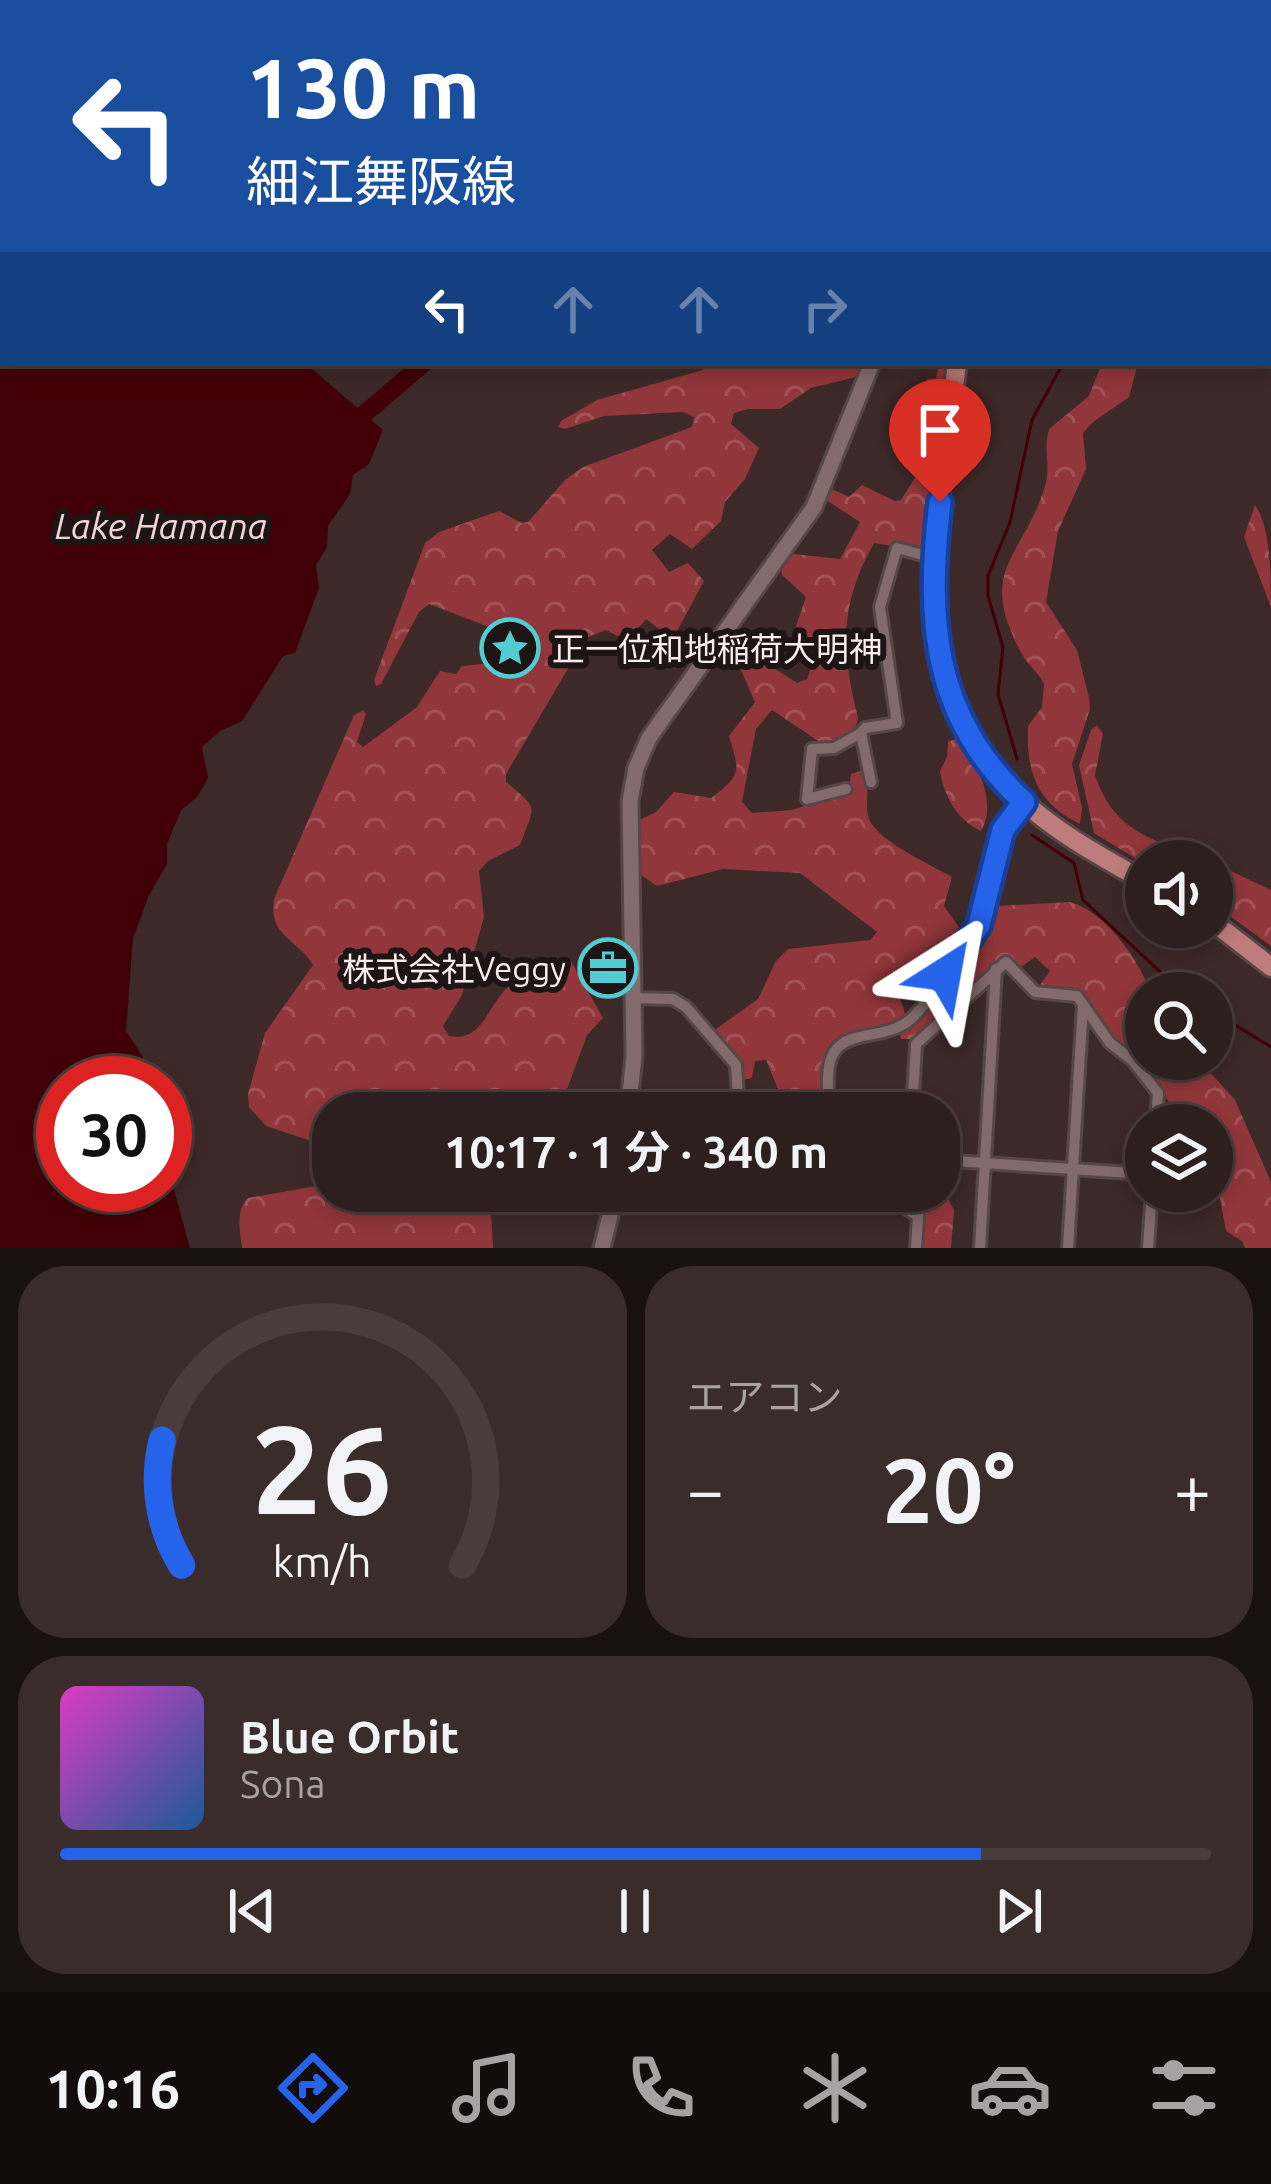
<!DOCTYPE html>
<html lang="ja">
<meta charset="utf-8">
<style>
body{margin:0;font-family:Ubuntu,"Noto Sans JP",sans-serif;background:#392c2b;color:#f1f3f6;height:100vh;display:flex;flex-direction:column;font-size:45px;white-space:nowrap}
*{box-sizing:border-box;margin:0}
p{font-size:39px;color:#a7a2a4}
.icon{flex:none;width:66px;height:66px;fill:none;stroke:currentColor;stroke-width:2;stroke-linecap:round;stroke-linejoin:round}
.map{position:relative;height:1248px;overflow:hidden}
.details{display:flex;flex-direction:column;gap:18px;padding:18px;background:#191110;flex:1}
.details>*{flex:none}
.banner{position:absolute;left:0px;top:0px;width:1272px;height:366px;box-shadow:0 6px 18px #0003,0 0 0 3px #483d3c;background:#1a4fa0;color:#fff;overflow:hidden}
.tools{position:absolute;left:1125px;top:840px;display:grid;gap:24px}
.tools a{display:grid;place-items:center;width:108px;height:108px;border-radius:50%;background:#2d1f1e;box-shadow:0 6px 18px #0003,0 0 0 3px #483d3c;font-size:60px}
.speed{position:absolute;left:36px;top:1056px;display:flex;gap:24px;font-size:60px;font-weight:700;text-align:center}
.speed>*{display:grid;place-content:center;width:156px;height:156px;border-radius:50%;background:#2d1f1e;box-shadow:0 6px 18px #0003,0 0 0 3px #483d3c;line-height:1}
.speed .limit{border:18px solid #d22;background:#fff;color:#111}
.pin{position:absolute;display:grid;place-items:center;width:102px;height:102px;color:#fff;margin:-123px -51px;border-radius:50% 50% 50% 0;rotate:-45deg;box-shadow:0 0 12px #0007}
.pin .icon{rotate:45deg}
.me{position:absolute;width:132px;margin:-66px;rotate:34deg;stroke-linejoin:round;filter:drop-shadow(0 0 9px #0008)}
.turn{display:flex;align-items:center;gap:42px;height:252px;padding:0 48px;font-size:54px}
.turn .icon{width:156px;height:156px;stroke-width:2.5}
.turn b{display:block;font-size:84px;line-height:102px}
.lanes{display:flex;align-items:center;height:114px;padding:0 48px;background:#0003;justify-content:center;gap:60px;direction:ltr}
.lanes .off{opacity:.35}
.big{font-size:90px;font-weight:700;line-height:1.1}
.details .widget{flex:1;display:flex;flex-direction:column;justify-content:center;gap:18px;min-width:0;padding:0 42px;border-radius:48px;background:#392c2b}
.details .dial{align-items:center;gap:0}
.dial svg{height:312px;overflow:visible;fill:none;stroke:#483d3c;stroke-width:7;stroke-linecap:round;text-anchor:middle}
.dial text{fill:#f1f3f6;stroke:none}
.song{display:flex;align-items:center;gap:36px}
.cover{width:144px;height:144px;border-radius:18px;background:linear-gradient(135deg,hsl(310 70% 55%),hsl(210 70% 35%))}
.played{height:12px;border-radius:6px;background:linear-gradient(90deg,#2563eb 80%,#483d3c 80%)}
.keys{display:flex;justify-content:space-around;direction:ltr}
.heat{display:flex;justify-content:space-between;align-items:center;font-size:66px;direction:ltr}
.details .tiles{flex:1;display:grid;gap:18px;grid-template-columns:1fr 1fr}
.widget:last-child{grid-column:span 2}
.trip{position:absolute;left:312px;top:1092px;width:648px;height:120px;border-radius:48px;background:#2d1f1e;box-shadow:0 6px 18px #0003,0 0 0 3px #483d3c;font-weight:700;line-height:120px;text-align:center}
.dock{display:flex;height:192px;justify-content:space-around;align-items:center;background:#120c0c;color:#a7a2a4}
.dock .icon{width:84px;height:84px}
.dock .active{color:#2563eb}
.dock b{font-size:54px;color:#f1f3f6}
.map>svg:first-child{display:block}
.forest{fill:url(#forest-crowns)}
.water{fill:#410007}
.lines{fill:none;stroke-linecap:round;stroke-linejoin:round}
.stream{stroke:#410007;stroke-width:3}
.river{stroke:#410007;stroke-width:18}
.street-casing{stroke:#574646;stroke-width:16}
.secondary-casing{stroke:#574646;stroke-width:21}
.primary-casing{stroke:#574646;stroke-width:24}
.street{stroke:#826b6a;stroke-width:10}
.secondary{stroke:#826b6a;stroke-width:15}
.primary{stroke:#be7c7c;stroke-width:18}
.route-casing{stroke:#184099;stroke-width:30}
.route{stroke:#2563eb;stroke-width:21}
.labels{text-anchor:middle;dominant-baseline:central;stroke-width:12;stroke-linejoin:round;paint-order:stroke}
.poi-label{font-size:33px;fill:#faedec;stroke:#1d1414;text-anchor:start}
.water-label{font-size:36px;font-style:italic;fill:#f0d5d3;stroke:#1d1414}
</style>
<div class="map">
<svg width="1271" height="1248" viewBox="0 0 1271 1248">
<defs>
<pattern id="forest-crowns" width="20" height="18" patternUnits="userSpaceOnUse" patternTransform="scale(3)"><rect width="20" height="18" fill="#91363a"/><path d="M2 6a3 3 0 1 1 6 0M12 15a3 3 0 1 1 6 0" fill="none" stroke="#a15357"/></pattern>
</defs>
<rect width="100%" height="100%" fill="#3c2928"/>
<!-- forest -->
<path class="forest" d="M707,363h159l-10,14 -45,11 -31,21h-32l-14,4 -3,11 28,24 -14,31 -20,23 -4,19 -29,28 -22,-15 -18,16 17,22 19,-9 16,18 -28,52 -9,2 -21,-16 -18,22 -22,-11 -20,8 -80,136v8c34,28 29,22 14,63l-32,16 -9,10 5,46 -22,78 -19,31 6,10c32,7 38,-28 57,-47 15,-15 45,-25 65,-28l32,57 -16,17 -25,68 30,10h-259v35l-67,-22 -17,-19 -1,-13 17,-61 48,-68c-15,-26 -45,-28 -39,-66l80,-184 9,-5 3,4 -9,28 6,5 54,-40 23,-36 16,3 6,-8 29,-3 11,-22 -5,-11 -68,-26 -10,8 -38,72 -5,2 -2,-6 51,-137 14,-11 60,-21 23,12 6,-1 38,-43 17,-12 109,-40 2,-10 -11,-5 -79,4 -39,13 -7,-2 3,-6 36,-21 106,-30z
M939,363h10l-23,183 -11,4 -41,-7c-35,63 -33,107 -16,175l-3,13 -15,11 -16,3 -52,-35 -16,19 -14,73 10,11 40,-3 56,-18 3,-18 12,-4c8,17 2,31 5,46 6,24 64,49 84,61l-8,29 22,31 -33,47 -25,-5c-16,10 -6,20 -3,35l-7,10c-57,13 -93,18 -69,89h-86l3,-6 21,-2 10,-9 1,-7 -12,-29 -11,1 -3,17 -9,2 -7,-24 -19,-16 -1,-11 42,-30 18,-38 12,-12 82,-9 7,-8 -77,-59 -77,-4 -66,17 -19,-13 -1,-52 19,-9 18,-20 37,6c32,-23 28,-29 18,-62l26,-34 -15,-34 6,-11 12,1 39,25 10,-4 10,-28 -21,-25 10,-29 -24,-22 -1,-10 13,-11 46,5 20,-37 -34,-22 4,-12 19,9 13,-12 33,16 6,-1 22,-35 9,-54 -14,-13 9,-19 9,-1z
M1102,363h36l-9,34 -36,25 -10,11 3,36 -28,62 -12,71 31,48 12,48 1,11 -18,55 10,44 -2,16c-43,-21 -54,-51 -52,-98l14,-19 2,-23c-6,-12 -16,-19 -22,-30 -47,-86 1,-95 23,-168 6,-19 -2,-38 4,-57l40,-33z
M1255,505c16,22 16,71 16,102l-27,-70z
M1097,725l6,9 -8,41c21,62 62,64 115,86h-64v4l-52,-32 -15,-68 12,-35z
M955,739c22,20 43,64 26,92 -24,-11 -37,-35 -41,-60l7,-14 1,-15z
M1212,862l59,28v56l-59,-43z
M1070,902c35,9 69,58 81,91h-5v66h52l37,41 36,82v66h-26l-3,-7 -16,-10 -11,-60 2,-26 -5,-5v-15h-27l-23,-33 -49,-51 -34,-48 -41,-5 12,-17 -15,-14 -14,10 -15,-9 -7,3 -83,78h-15l-1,-4 22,-21 73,-108z
M939,1182l15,28 -3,38h-31l3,-29 -13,-28h29z
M333,1183v8h157l3,57h-251c-2,-18 -7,-36 6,-50z"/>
<!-- water -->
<path class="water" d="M0,79l3,284h302l78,67 -14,34 -16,11 -3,19 -22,32 -1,21 -11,18 3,23 -24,65 -12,3 -41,65 -22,10 -18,16 6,31 -11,19 -16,13 -14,34v20l-18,31 -16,43 -7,93 17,26 4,26h-84v102h102v-28l25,91h-190z"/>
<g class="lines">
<!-- stream -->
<path class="stream" d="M360,3l2,-3
M551,3l1,-3
M1269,169l2,-2
M1017,759l-19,-65 5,-47 -15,-51v-20l22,-54 22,-102 31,-57
M1032,835l42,28 9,37 100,93
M1212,1011l59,36"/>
<!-- river -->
<path class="river" d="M740,3l1,-3
M348,428l76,-65"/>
<!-- street casing -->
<g class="street-casing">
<path id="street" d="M301,0l4,3
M891,0l2,3
M1003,0l5,3
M455,3l2,-3
M646,3l1,-3
M909,3l3,-3
M871,782l-10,-49 4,-5 32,-5 -17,-116 17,-59 37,10
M846,789l-39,10 5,-50 22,-1 27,-15
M633,998l40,1 13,8 50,58 3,48
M833,1113c-6,-12 -5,-22 -5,-36 1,-59 58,-28 88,-63 24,-27 55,-66 68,-100 17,-45 4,-71 40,-112
M912,1113l4,-69 90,-82 29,30 42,4 33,47 22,17 26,33 -2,32
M939,1160l207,14
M877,1191l41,25 -2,32
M980,1248l16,-279
M1068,1248l15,-243
M1148,1248l4,-57"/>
</g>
<!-- secondary casing -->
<g class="secondary-casing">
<path id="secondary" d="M628,1113l6,-57 -4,-255 6,-33 13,-30 165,-231 58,-144
M602,1248l14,-57"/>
</g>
<!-- primary casing -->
<g class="primary-casing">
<path id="primary" d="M1060,3l2,-3
M957,363c-18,154 -65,320 67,439 36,33 80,56 122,80
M1212,921l59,46"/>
</g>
<!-- street -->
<use href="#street" class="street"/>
<!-- secondary -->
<use href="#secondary" class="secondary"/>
<!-- primary -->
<use href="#primary" class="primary"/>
</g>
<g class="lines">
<!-- route casing -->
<g class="route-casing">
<path id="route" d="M940,502c-14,117 -8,216 84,300l-21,28 -24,95 -34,49"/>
</g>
<!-- route -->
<use href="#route" class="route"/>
</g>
<!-- icons -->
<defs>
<g id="sight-ring" transform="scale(3)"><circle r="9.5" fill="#1d1414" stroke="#51ccd3" stroke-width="1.5"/><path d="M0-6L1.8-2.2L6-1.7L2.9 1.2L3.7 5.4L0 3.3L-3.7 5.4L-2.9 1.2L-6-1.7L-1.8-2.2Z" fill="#51ccd3"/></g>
<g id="office-ring" transform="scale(3)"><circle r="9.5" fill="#1d1414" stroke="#51ccd3" stroke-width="1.5"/><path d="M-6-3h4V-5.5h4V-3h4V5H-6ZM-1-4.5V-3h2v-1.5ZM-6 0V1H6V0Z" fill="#51ccd3"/></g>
</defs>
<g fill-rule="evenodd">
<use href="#sight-ring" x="510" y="648"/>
<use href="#office-ring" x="608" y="968"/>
</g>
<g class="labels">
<!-- poi labels -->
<g class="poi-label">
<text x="552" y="648">正一位和地稲荷大明神</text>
<text x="566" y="968" text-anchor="end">株式会社Veggy</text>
</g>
<!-- water labels -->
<g class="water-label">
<text x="161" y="525">Lake Hamana</text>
</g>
</g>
</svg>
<div class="tools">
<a><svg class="icon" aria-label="sound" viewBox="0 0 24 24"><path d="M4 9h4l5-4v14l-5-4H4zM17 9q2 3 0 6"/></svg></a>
<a><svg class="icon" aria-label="search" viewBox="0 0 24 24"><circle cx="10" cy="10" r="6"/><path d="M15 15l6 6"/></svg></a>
<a><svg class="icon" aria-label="layers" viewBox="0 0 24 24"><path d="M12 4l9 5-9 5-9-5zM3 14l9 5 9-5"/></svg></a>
</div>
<div class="speed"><div class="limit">30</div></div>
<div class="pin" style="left:940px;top:502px;background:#d93025"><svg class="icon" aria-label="arrive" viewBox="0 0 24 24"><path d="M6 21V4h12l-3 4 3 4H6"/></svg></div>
<svg class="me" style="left:945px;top:974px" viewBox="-20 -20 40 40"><path d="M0-17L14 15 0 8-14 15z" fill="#2563eb" stroke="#fff" stroke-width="4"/></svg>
<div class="trip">10:17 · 1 分 · 340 m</div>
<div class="banner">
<div class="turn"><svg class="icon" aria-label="left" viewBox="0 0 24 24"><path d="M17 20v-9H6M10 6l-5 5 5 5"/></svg><div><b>130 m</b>細江舞阪線</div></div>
<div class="lanes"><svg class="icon" aria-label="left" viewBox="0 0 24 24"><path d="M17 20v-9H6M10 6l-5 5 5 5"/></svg><svg class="icon off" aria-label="ahead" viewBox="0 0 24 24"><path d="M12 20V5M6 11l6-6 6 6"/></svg><svg class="icon off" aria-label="ahead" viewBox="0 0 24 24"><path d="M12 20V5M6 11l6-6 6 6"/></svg><svg class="icon off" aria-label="right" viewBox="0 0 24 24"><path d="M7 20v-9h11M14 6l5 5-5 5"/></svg></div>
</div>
</div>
<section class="details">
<div class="tiles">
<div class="widget dial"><svg viewBox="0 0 100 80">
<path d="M14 69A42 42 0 1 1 86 69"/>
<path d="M14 69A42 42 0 0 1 9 37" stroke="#2563eb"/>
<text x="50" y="56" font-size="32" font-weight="700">26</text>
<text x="50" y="72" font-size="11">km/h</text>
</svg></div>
<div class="widget"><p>エアコン</p>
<div class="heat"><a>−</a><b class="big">20°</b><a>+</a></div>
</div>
<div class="widget">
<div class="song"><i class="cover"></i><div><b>Blue Orbit</b><p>Sona</p></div></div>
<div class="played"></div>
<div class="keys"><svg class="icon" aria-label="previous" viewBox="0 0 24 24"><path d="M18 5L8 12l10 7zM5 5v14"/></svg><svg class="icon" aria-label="pause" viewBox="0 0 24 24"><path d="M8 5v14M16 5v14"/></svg><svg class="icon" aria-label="next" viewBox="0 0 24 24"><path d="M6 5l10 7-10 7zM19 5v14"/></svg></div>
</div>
</div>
</section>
<nav class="dock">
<b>10:16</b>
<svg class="icon active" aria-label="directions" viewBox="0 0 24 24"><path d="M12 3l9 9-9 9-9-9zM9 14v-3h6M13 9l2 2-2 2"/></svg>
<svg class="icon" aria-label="music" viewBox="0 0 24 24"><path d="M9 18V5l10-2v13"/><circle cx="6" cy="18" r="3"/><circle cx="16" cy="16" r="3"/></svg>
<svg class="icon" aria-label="phone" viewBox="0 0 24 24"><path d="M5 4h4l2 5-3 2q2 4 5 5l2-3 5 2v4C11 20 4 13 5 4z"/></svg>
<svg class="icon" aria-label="climate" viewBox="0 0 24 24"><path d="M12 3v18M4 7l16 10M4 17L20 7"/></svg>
<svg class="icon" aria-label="car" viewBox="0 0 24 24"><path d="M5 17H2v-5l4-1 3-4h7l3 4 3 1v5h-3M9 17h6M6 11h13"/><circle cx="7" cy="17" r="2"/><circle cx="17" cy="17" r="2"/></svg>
<svg class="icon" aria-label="filters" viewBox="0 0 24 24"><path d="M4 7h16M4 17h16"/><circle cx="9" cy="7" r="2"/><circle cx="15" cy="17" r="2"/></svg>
</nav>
